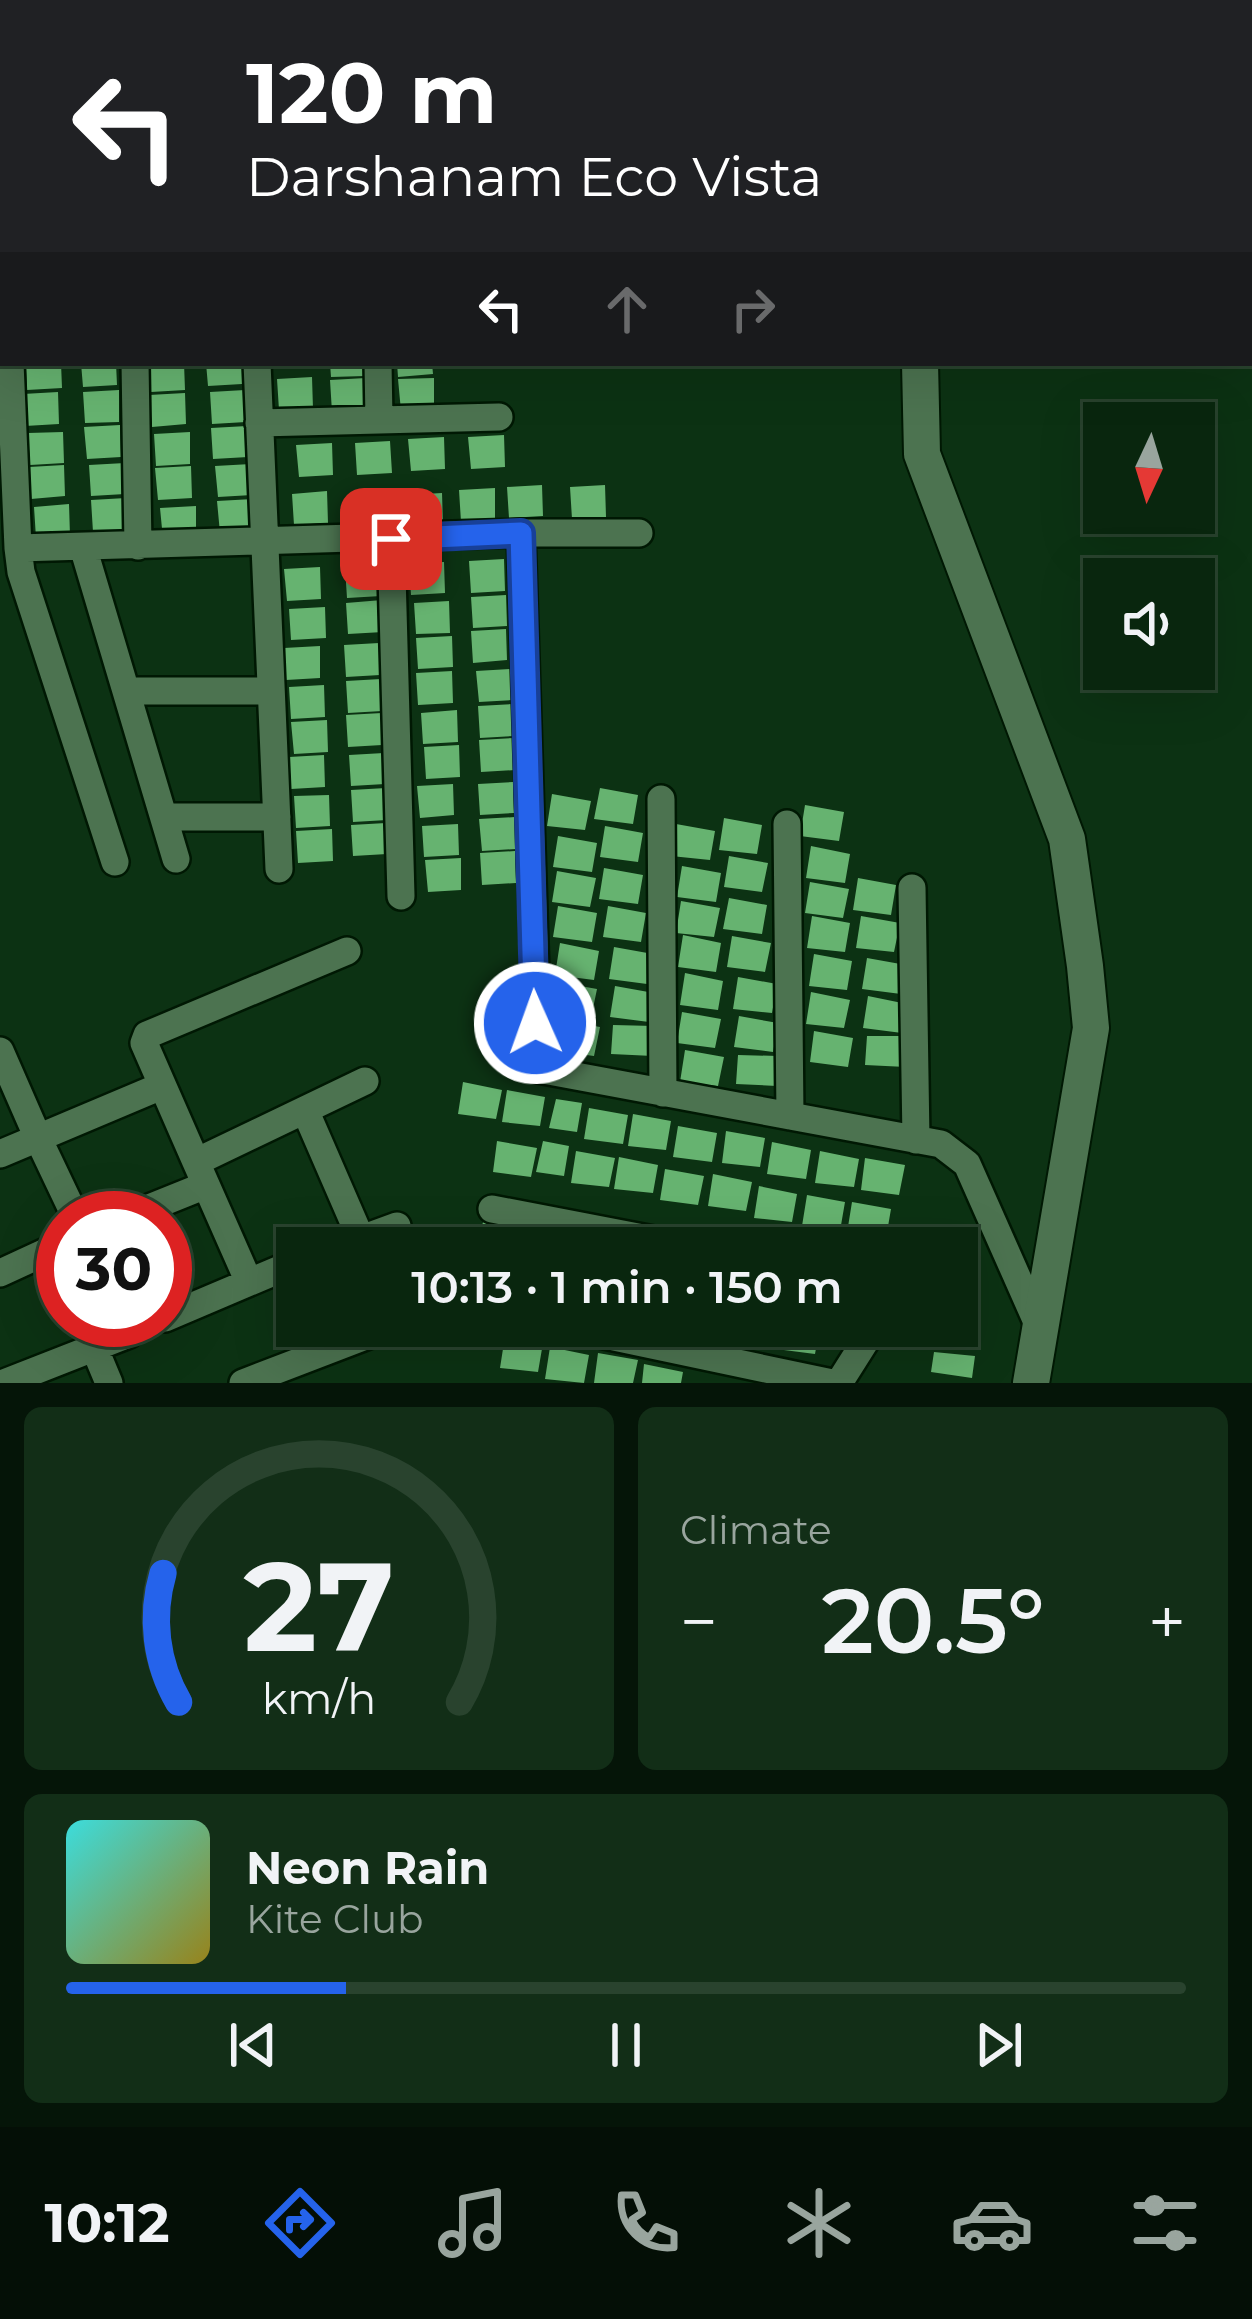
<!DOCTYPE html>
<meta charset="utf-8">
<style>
body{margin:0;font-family:Montserrat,sans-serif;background:#122e17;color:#f1f3f6;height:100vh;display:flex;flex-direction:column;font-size:45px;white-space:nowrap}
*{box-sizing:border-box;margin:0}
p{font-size:39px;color:#99a59e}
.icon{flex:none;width:66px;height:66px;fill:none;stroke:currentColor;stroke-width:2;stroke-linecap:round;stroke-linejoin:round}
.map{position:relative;height:1383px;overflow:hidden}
.drawer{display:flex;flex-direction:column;gap:24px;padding:24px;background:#051508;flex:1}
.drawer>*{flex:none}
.guide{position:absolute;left:0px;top:0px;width:1254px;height:366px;box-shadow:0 12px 48px #0002,0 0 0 3px #29432e;background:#202124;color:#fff;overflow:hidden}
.needle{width:78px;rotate:184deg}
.buttons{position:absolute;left:1083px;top:402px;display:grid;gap:24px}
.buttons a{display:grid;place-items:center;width:132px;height:132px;border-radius:0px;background:#09260e;box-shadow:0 12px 48px #0002,0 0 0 3px #29432e;font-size:60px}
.speed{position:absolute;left:36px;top:1191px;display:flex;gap:24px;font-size:60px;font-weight:700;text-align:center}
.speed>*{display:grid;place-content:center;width:156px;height:156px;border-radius:50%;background:#09260e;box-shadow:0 12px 48px #0002,0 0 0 3px #29432e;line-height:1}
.speed .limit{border:18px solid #d22;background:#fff;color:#111}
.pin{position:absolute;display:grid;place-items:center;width:102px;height:102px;color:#fff;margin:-51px;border-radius:24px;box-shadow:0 6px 18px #0006}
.me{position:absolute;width:132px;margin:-66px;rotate:358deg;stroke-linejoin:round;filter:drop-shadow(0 0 9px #0008)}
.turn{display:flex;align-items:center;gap:42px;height:252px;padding:0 48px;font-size:54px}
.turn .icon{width:156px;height:156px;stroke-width:2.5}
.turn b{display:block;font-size:84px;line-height:102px}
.lanes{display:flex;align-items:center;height:114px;padding:0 48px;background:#0003;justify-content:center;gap:60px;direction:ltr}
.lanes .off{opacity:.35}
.big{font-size:90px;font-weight:600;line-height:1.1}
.drawer .card{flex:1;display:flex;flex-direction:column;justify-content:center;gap:18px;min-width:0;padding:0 42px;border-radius:18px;background:#122e17}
.drawer .dial{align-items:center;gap:0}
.dial svg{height:312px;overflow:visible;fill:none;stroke:#29432e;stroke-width:7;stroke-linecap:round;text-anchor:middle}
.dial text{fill:#f1f3f6;stroke:none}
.song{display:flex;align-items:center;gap:36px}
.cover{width:144px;height:144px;border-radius:18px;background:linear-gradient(135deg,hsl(180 70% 55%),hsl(50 70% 35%))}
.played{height:12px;border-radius:6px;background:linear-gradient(90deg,#2563eb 25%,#29432e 25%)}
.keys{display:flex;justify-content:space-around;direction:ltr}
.heat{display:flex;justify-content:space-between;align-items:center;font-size:66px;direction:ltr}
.drawer .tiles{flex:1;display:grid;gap:24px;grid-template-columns:1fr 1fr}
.card:last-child{grid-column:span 2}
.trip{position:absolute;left:276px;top:1227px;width:702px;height:120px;border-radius:0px;background:#09260e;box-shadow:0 12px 48px #0002,0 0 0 3px #29432e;font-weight:600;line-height:120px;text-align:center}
.tabs{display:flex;height:192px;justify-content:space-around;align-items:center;background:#040f06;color:#99a59e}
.tabs .icon{width:84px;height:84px}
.tabs .active{color:#2563eb}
.tabs b{font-size:54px;color:#f1f3f6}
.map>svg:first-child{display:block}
.building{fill:#66b370}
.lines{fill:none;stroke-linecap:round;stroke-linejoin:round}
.street-casing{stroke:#001803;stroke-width:32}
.secondary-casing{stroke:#001803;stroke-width:40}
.street{stroke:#4c7350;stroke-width:27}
.secondary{stroke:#4c7350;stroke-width:36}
.route-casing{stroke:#184099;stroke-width:30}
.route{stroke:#2563eb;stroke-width:21}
</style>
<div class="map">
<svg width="1252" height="1383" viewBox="0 0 1252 1383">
<rect width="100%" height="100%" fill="#0c3213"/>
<!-- building -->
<path class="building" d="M26,363h35l1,25 -35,2z
M81,363h35l1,22 -34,2z
M149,363h35l1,27 -34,2z
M206,363h36v21l-34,2z
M330,363h35v13l-34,1z
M397,363h35l1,11 -35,3z
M312,377l1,32 -34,1 -2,-31z
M366,378v32l-34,2 -2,-32z
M434,378v31l-33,2 -3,-32z
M119,390v32l-34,1 -2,-31z
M245,390l1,32 -34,2 -2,-32z
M58,392l1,32 -34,2 -2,-32z
M185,393l1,31 -34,3 -3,-32z
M120,425l1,32 -34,2 -3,-32z
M247,426l1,31 -35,2 -2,-31z
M63,432l1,31 -34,2 -2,-32z
M190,432v32l-34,2 -2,-32z
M504,435l1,32 -34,2 -3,-32z
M444,437l1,32 -34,2 -3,-32z
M390,441l2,32 -35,2 -2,-32z
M332,443l1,32 -34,2 -3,-32z
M125,463v31l-34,2 -2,-31z
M251,464l1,31 -34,2 -3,-31z
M64,465l1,31 -34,3 -2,-32z
M191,466l1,32 -34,2 -3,-32z
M542,485l1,31 -34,2 -2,-31z
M605,485l1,32 -34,2 -2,-32z
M495,488v32l-34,2 -2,-32z
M389,490l1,32 -34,2 -2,-32z
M327,491l1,32 -34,2 -2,-31z
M442,493l1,31 -34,2 -2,-31z
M126,498l1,32 -34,2 -2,-32z
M253,499v32l-33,2 -3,-32z
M69,504l1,32 -34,2 -2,-31z
M196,506v31l-33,2 -3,-31z
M504,559l1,32 -34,2 -2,-32z
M444,562l1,31 -34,2 -2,-32z
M380,565l1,31 -34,2 -2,-31z
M320,567l1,32 -34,2 -3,-32z
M506,595l1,31 -34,2 -2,-31z
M382,600l1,32 -35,2 -2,-31z
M449,601l1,32 -34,1 -2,-31z
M325,607l1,31 -35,2 -2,-31z
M506,629l1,31 -34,3 -2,-32z
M452,636l1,31 -35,2 -2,-31z
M379,643l1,32 -34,2 -2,-32z
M320,646v32l-34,2 -2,-32z
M512,669l1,31 -34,2 -3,-31z
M452,671l1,32 -35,2 -2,-32z
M381,679l1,32 -34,2 -2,-32z
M324,685l1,32 -34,2 -2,-32z
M513,704l1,32 -34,2 -2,-32z
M457,710l1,32 -35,2 -2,-31z
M382,713v32l-34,2 -2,-32z
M327,720l1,32 -34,2 -3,-32z
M514,738l1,32 -34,2 -2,-32z
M459,745l1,32 -34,2 -2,-32z
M384,753l1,31 -34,2 -2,-31z
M324,755l1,32 -34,2 -2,-32z
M513,782l1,31 -34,2 -2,-31z
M453,784l1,31 -34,3 -3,-32z
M386,788l1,32 -34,2 -2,-32z
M600,788l38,7 -5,29 -39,-5z
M552,794l39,7 -6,29 -38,-4z
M329,795l1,31 -34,2 -2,-32z
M805,805l39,7 -5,29 -39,-5z
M515,817l1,32 -34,2 -3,-32z
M724,818l38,7 -5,29 -38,-4z
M386,823l1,31 -34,2 -2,-31z
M458,824l1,31 -35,2 -2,-31z
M676,824l39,7 -5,29 -39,-4z
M605,826l38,7 -5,29 -38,-5z
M332,829l1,32 -35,2 -2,-32z
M558,836l39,7 -5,29 -39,-5z
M811,846l39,8 -5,29 -39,-5z
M515,851l1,32 -34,2 -2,-32z
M729,856l39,7 -6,29 -38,-5z
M461,858v32l-33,2 -3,-32z
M682,866l39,7 -5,29 -39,-5z
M604,868l39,7 -5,29 -39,-5z
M557,871l39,7 -6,29 -38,-5z
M858,878l38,7 -5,30 -38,-5z
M810,882l39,7 -6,29 -38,-5z
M729,898l38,7 -5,29 -39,-5z
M681,901l39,7 -6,29 -38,-4z
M558,906l39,7 -5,29 -39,-5z
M608,906l38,7 -5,29 -38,-5z
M812,916l38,7 -5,29 -38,-4z
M861,916l39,7 -6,29 -38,-4z
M683,935l38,8 -5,29 -38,-5z
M732,936l39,7 -6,29 -38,-5z
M560,943l39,8 -5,29 -39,-5z
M614,947l39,7 -6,30 -38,-5z
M814,954l38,7 -5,29 -38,-4z
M867,958l39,7 -5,29 -39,-5z
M685,973l38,8 -5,29 -38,-5z
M738,977l39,7 -5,29 -39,-4z
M558,982l39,7 -6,29 -38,-5z
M615,986l39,7 -5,29 -39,-5z
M811,992l39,8 -6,28 -38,-4z
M868,996l39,8 -5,29 -39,-5z
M682,1012l39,7 -6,29 -38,-5z
M739,1016l39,7 -5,29 -39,-5z
M561,1020l39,7 -6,29 -38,-5z
M613,1025l41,1 -1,30 -42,-2z
M814,1031l39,7 -5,29 -38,-5z
M867,1036h40l-1,31 -41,-2z
M685,1050l39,7 -6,29 -38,-4z
M738,1055l40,1 -1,30 -41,-2z
M463,1082l39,8 -6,29 -38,-5z
M507,1090l38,7 -5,29 -38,-4z
M556,1099l26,4 -5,29 -28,-4z
M589,1108l39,7 -5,29 -39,-5z
M633,1114l38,7 -5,29 -38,-4z
M678,1126l39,7 -5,29 -39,-5z
M726,1131l39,7 -5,29 -38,-4z
M497,1141l40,7 -6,29 -38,-5z
M543,1141l26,5 -5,30 -28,-4z
M772,1142l39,8 -5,29 -39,-5z
M576,1151l39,7 -6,29 -38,-4z
M820,1151l39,8 -5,28 -39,-4z
M619,1157l39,8 -5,28 -39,-4z
M865,1158l40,7 -6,30 -38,-5z
M665,1169l39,7 -6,29 -38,-5z
M713,1174l39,8 -6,29 -38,-5z
M759,1186l38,8 -5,28 -38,-4z
M807,1195l38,7 -5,29 -38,-5z
M852,1202l39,7 -5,29 -39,-5z
M485,1215l27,4 -6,29 -29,-4z
M518,1223l39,8 -3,17h-39z
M561,1230l40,7 -3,11h-39z
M957,1289l24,3 -2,21 -22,-3z
M957,1321l19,2 -3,22 -41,-7 2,-12h23z
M684,1326h39l-2,12 -38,-5z
M733,1326h40l-4,21 -38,-5z
M780,1326h40l-5,28 -39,-5z
M505,1336l38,7 -5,29 -38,-4z
M550,1347l39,8 -5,28 -39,-4z
M934,1352l41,4 -3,22 -41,-6z
M598,1353l40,7 -5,23h-39z
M644,1364l39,8 -2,11h-39z"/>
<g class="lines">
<!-- street casing -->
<g class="street-casing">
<path id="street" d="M10,363l8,185 503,-15 17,536 403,75 26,20 74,167
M135,363l3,183
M257,363l22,506
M378,363l1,57
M259,423l240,-6
M521,533h118
M391,539l10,357
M83,547l93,312
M18,548l3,24 94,290
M126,691h144
M661,799l2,294
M164,817h113
M787,824l3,292
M912,888l4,252
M347,951l-200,84 -3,8 52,119 169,-81
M0,1051l38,87 -38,16
M305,1110l56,129
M196,1162l52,118
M492,1209l203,39
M76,1218l-38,-80 121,-51
M124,1218l82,-33
M337,1248l60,-22
M0,1273l63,-29
M165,1318l132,-56
M562,1326l270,57
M94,1347l15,36
M4,1383l125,-49
M243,1383l149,-57
M839,1383l36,-57"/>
</g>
<!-- secondary casing -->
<g class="secondary-casing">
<path id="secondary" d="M961,3l1,-3
M920,363l2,91 145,385 18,127 6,62 -60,355"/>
</g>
<!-- street -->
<use href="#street" class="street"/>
<!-- secondary -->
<use href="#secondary" class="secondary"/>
</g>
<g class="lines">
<!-- route casing -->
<g class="route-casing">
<path id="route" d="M391,539l130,-6 14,490"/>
</g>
<!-- route -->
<use href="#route" class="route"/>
</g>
</svg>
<div class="buttons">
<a><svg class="needle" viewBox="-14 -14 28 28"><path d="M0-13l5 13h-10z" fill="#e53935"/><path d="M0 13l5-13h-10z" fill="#99a59e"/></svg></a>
<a><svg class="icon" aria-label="sound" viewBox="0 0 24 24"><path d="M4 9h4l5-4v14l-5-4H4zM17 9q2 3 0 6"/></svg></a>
</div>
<div class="speed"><div class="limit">30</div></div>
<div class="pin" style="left:391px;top:539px;background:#d93025"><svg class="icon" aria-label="arrive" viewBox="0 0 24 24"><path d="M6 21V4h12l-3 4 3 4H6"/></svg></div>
<svg class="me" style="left:535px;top:1023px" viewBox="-20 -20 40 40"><circle r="17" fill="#2563eb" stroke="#fff" stroke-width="3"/><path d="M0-11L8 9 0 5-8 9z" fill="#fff"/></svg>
<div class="trip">10:13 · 1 min · 150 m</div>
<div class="guide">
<div class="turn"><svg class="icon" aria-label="left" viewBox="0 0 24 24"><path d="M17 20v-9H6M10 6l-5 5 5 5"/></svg><div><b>120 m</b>Darshanam Eco Vista</div></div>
<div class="lanes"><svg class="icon" aria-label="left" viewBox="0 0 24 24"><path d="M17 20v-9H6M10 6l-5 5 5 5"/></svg><svg class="icon off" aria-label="ahead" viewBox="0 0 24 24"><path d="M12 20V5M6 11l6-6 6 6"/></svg><svg class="icon off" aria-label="right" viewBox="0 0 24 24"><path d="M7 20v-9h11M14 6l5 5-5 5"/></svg></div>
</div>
</div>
<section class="drawer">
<div class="tiles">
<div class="card dial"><svg viewBox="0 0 100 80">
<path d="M14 69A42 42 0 1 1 86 69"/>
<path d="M14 69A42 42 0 0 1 10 36" stroke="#2563eb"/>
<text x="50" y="56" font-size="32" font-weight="700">27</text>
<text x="50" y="72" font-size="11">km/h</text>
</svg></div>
<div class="card"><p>Climate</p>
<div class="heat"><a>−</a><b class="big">20.5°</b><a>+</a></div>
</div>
<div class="card">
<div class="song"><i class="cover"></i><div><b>Neon Rain</b><p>Kite Club</p></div></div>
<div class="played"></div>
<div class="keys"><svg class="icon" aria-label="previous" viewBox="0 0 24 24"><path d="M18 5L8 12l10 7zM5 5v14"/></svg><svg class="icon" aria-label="pause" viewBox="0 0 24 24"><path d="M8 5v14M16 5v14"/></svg><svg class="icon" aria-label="next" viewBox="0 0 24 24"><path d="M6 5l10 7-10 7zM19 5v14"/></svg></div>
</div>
</div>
</section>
<nav class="tabs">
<b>10:12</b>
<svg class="icon active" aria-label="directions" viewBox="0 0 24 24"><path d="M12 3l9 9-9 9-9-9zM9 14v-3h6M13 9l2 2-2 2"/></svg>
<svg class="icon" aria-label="music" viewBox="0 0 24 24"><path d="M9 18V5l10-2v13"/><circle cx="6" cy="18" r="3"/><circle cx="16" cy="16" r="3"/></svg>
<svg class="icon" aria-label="phone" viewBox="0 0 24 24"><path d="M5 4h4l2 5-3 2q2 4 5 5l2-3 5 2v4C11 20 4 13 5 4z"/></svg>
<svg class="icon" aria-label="climate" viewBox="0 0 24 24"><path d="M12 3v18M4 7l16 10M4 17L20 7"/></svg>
<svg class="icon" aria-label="car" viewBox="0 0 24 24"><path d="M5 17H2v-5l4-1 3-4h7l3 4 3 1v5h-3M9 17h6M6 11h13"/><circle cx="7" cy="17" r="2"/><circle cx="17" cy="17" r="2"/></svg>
<svg class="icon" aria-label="filters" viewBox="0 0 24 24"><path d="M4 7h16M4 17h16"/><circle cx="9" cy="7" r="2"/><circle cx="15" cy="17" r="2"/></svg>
</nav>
